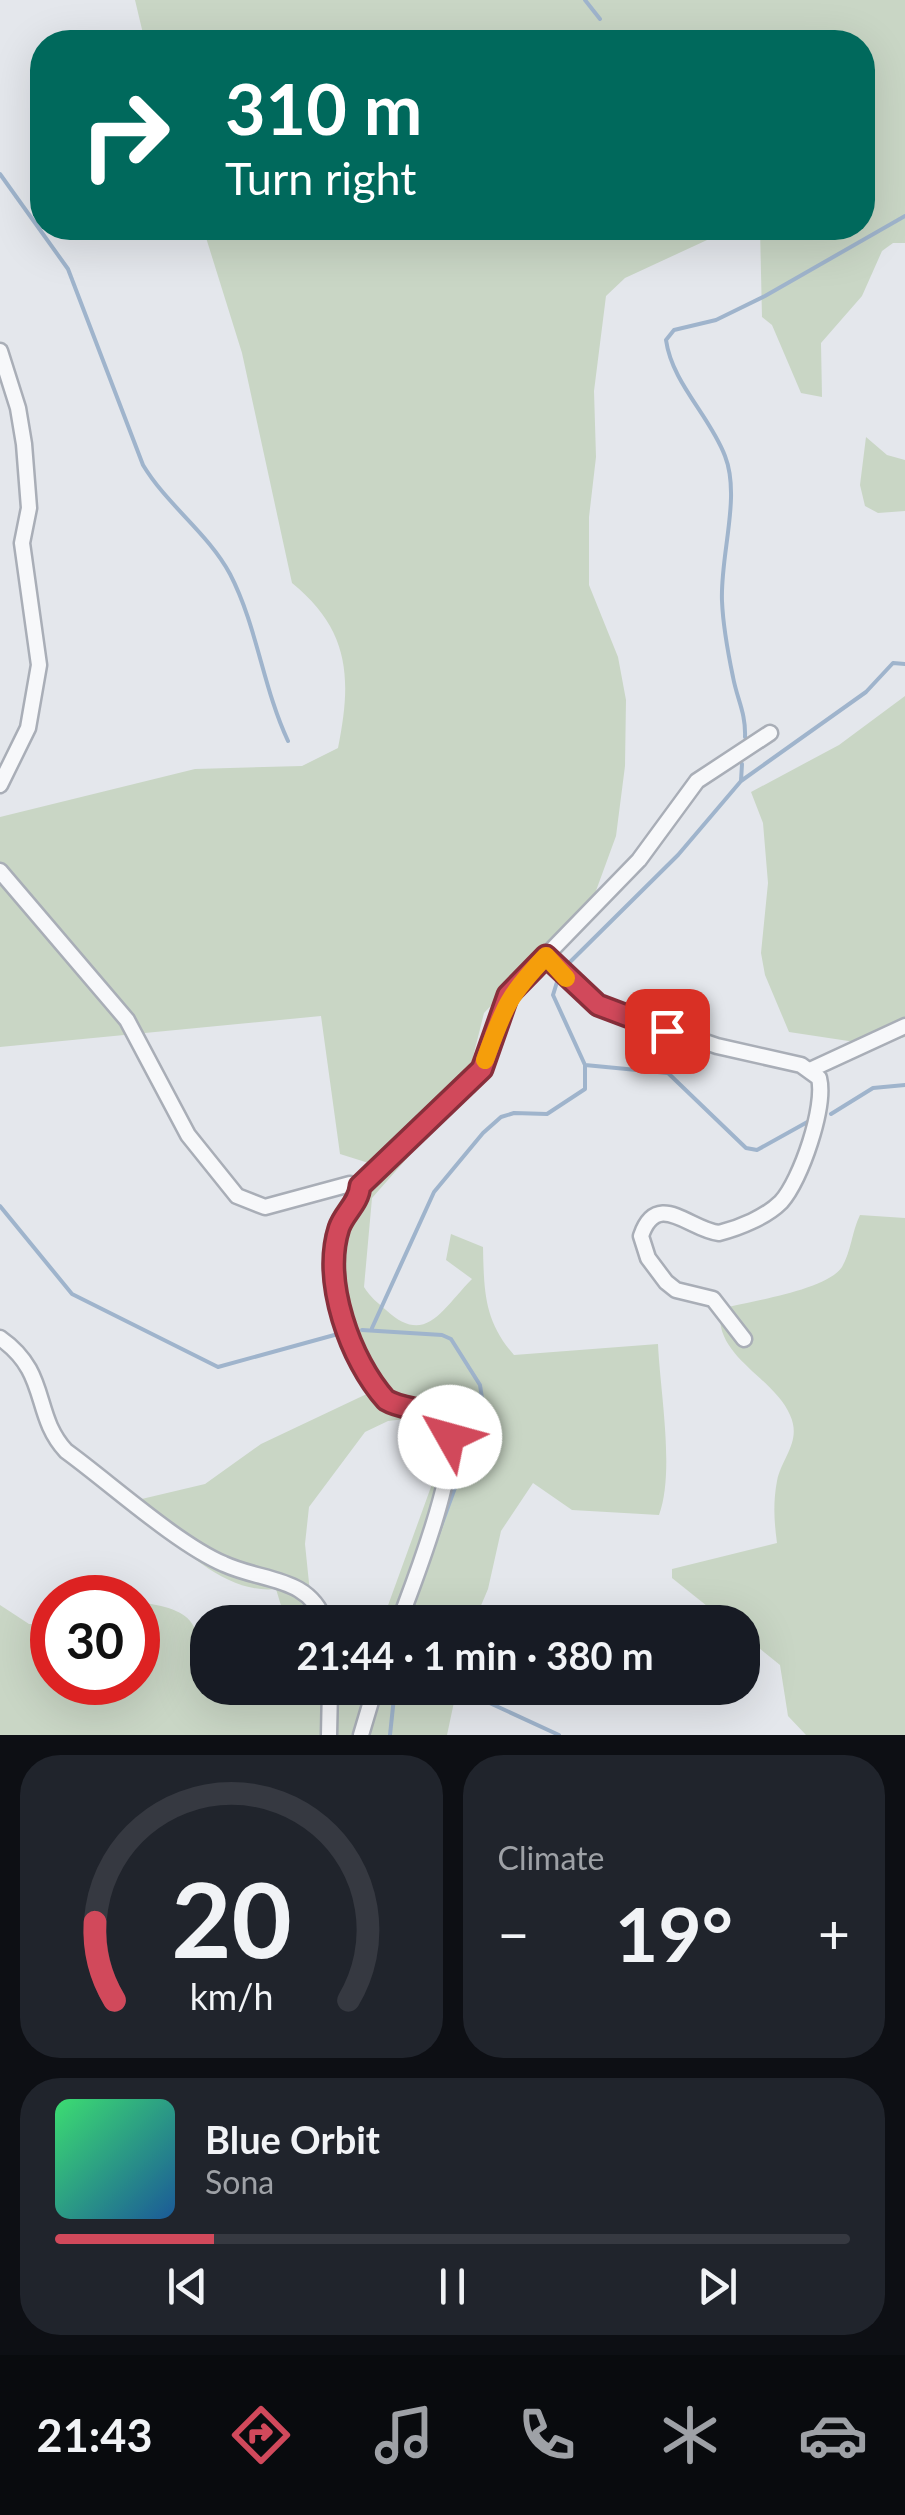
<!DOCTYPE html>
<meta charset="utf-8">
<style>
body{margin:0;font-family:Lato,sans-serif;background:#20242c;color:#f1f3f6;height:100vh;display:flex;flex-direction:column;font-size:38px;white-space:nowrap}
*{box-sizing:border-box;margin:0}
p{font-size:32px;color:#9ea1a6}
.icon{flex:none;width:55px;height:55px;fill:none;stroke:currentColor;stroke-width:2;stroke-linecap:round;stroke-linejoin:round}
.map{position:relative;height:1735px;overflow:hidden}
.drawer{display:flex;flex-direction:column;gap:20px;padding:20px;background:#0d0f14;flex:1}
.drawer>*{flex:none}
.guide{position:absolute;left:30px;top:30px;width:845px;height:210px;border-radius:40px;box-shadow:0 10px 40px #0002;background:#00695c;color:#fff;overflow:hidden}
.speed{position:absolute;left:30px;top:1575px;display:flex;gap:20px;font-size:50px;font-weight:700;text-align:center}
.speed>*{display:grid;place-content:center;width:130px;height:130px;border-radius:50%;background:#171b24;box-shadow:0 10px 40px #0002;line-height:1}
.speed .limit{border:15px solid #d22;background:#fff;color:#111}
.pin{position:absolute;display:grid;place-items:center;width:85px;height:85px;color:#fff;margin:-42px;border-radius:20px;box-shadow:0 5px 15px #0006}
.me{position:absolute;width:110px;margin:-55px;rotate:308deg;stroke-linejoin:round;filter:drop-shadow(0 0 8px #0008)}
.turn{display:flex;align-items:center;gap:35px;height:210px;padding:0 30px;font-size:45px}
.turn .icon{width:130px;height:130px;stroke-width:2.5}
.turn b{display:block;font-size:70px;line-height:85px}
.big{font-size:75px;font-weight:700;line-height:1.1}
.drawer .widget{flex:1;display:flex;flex-direction:column;justify-content:center;gap:15px;min-width:0;padding:0 35px;border-radius:40px;background:#20242c}
.drawer .dial{align-items:center;gap:0}
.dial svg{height:260px;overflow:visible;fill:none;stroke:#363941;stroke-width:7;stroke-linecap:round;text-anchor:middle}
.dial text{fill:#f1f3f6;stroke:none}
.song{display:flex;align-items:center;gap:30px}
.cover{width:120px;height:120px;border-radius:15px;background:linear-gradient(135deg,hsl(140 70% 55%),hsl(210 70% 35%))}
.played{height:10px;border-radius:5px;background:linear-gradient(90deg,#d1495b 20%,#363941 20%)}
.keys{display:flex;justify-content:space-around;direction:ltr}
.heat{display:flex;justify-content:space-between;align-items:center;font-size:55px;direction:ltr}
.drawer .tiles{flex:1;display:grid;gap:20px;grid-template-columns:1fr 1fr}
.widget:last-child{grid-column:span 2}
.trip{position:absolute;left:190px;top:1605px;width:570px;height:100px;border-radius:40px;background:#171b24;box-shadow:0 10px 40px #0002;font-weight:700;line-height:100px;text-align:center}
.dock{display:flex;height:160px;justify-content:space-around;align-items:center;background:#090b0e;color:#9ea1a6}
.dock .icon{width:70px;height:70px}
.dock .on{color:#d1495b}
.dock b{font-size:45px;color:#f1f3f6}
.map>svg:first-child{display:block}
.green{fill:#c9d6c5}
.lines{fill:none;stroke-linecap:round;stroke-linejoin:round}
.stream{stroke:#9fb4cc;stroke-width:4}
.minor-casing{stroke:#a9aeb7;stroke-width:19}
.minor{stroke:#f7f8fa;stroke-width:14}
.route-casing{stroke:#882f3b;stroke-width:25}
.route{stroke:#d1495b;stroke-width:18}
.slow{stroke:#f59e0b;stroke-width:18}
</style>
<div class="map">
<svg width="905" height="1735" viewBox="0 0 905 1735">
<rect width="100%" height="100%" fill="#e4e7ec"/>
<!-- green -->
<path class="green" d="M135,0h770v243h-12l-11,8 -20,45 -41,47 1,54 -21,-4 -29,-68 -10,-8 -2,-89h102v-186h-717z
M203,228h530l-108,50 -19,18 -12,95 2,66 -7,60v68l29,72 8,43 -1,66 -9,70 -23,63 -109,114 -17,68 -27,40 -68,77 -8,89c6,10 14,16 22,23 40,37 56,-1 86,-31l-26,-19 5,-26 32,13c1,44 1,74 31,108l144,-11c2,47 17,128 1,171l-87,-5 -39,-27 -32,48 -13,58 -14,33h-92l66,-182 -10,-25 -50,6 -23,11 -56,75 -4,37 8,78h-27l-10,-33c-56,6 -107,-54 -147,-87l76,-18 56,-40 112,-53c-21,-49 -71,-125 -40,-179 10,-18 28,-32 42,-47l-35,-11 -19,-138 -321,31v-230l195,-48 107,-3 36,-18c14,-69 12,-118 -46,-165l-50,-230z
M866,437l21,18 18,5v51l-27,2 -13,-7 -5,-21z
M905,696v341l-30,8 -86,-13 -24,-57 -4,-22 7,-70 -5,-60 -12,-31 88,-47z
M860,1215l45,3v517h-99l-18,-19 -8,-51 -37,-30 -1,-13h-15l-55,-44v-9l105,-26c-3,-22 -4,-41 0,-62 5,-24 25,-40 13,-66 -15,-36 -72,-57 -70,-100l5,-7c26,-7 102,-18 117,-41 9,-15 10,-36 18,-52z
M146,1603c20,4 42,7 50,28l11,3 1,54h249l-10,47h-447v-130l29,19h23v58h86v-78z"/>
<g class="lines">
<!-- stream -->
<path class="stream" d="M585,0l15,19
M0,174l68,95 75,196c24,40 65,68 87,109 27,52 33,114 58,167
M745,737c1,-24 -8,-38 -12,-60 -5,-24 -10,-52 -11,-76 -2,-46 19,-104 3,-145 -15,-40 -53,-73 -59,-116l8,-10 42,-10 49,-24 140,-80
M741,781l1,-17
M569,963l109,-108 63,-74 125,-89 27,-29 12,1
M585,1065l83,8 78,75 11,2 54,-30
M831,1114l42,-26 32,-3
M0,1206l72,88 146,73 120,-33
M372,1328l62,-136 49,-59 18,-16 13,-4 33,1 38,-25v-24l-32,-70 4,-13
M362,1330l80,5 9,4 29,46 2,13 -1,19 -58,158
M408,1622l7,-24
M457,1688l102,47
M390,1735l5,-47"/>
<!-- minor casing -->
<g class="minor-casing">
<path id="minor" d="M0,351l18,57 6,36 5,64 -7,35 17,122 -11,63 -28,57
M0,871l127,149 61,115 49,61 28,11 85,-23 9,2c0,17 -15,27 -20,42 -17,53 11,132 46,172 17,11 46,5 59,19 25,28 -33,170 -45,203
M546,956l52,49 119,41 84,19 18,13c7,28 -18,102 -38,124 -15,15 -42,26 -62,31 -29,-3 -62,-44 -78,3l7,22 18,24 10,8 37,9 31,40
M812,1069l93,-43
M359,1186l123,-117 26,-74 131,-135 58,-79 73,-48
M0,1338c50,35 32,76 66,113 44,32 111,93 158,113 39,18 85,12 101,58
M329,1735l1,-47
M361,1735l14,-47"/>
</g>
<!-- minor -->
<use href="#minor" class="minor"/>
</g>
<g class="lines">
<!-- route casing -->
<g class="route-casing">
<path id="route" d="M450,1437c-4,-33 -41,-23 -64,-37 -36,-40 -64,-119 -47,-172 5,-15 20,-25 21,-42l122,-117 26,-74 38,-39 52,49 69,26"/>
</g>
<!-- route -->
<use href="#route" class="route"/>
<!-- slow -->
<path class="slow" d="M485,1060c19,-52 22,-63 61,-104l20,22"/>
</g>
</svg>
<div class="speed"><div class="limit">30</div></div>
<div class="pin" style="left:667px;top:1031px;background:#d93025"><svg class="icon" aria-label="arrive" viewBox="0 0 24 24"><path d="M6 21V4h12l-3 4 3 4H6"/></svg></div>
<svg class="me" style="left:450px;top:1437px" viewBox="-20 -20 40 40"><circle r="19" fill="#fff"/><path d="M0-13L10 11 0 6-10 11z" fill="#d1495b"/></svg>
<div class="trip">21:44 · 1 min · 380 m</div>
<div class="guide">
<div class="turn"><svg class="icon" aria-label="right" viewBox="0 0 24 24"><path d="M7 20v-9h11M14 6l5 5-5 5"/></svg><div><b>310 m</b>Turn right</div></div>
</div>
</div>
<section class="drawer">
<div class="tiles">
<div class="widget dial"><svg viewBox="0 0 100 80">
<path d="M14 69A42 42 0 1 1 86 69"/>
<path d="M14 69A42 42 0 0 1 8 45" stroke="#d1495b"/>
<text x="50" y="56" font-size="32" font-weight="700">20</text>
<text x="50" y="72" font-size="11">km/h</text>
</svg></div>
<div class="widget"><p>Climate</p>
<div class="heat"><a>−</a><b class="big">19°</b><a>+</a></div>
</div>
<div class="widget">
<div class="song"><i class="cover"></i><div><b>Blue Orbit</b><p>Sona</p></div></div>
<div class="played"></div>
<div class="keys"><svg class="icon" aria-label="previous" viewBox="0 0 24 24"><path d="M18 5L8 12l10 7zM5 5v14"/></svg><svg class="icon" aria-label="pause" viewBox="0 0 24 24"><path d="M8 5v14M16 5v14"/></svg><svg class="icon" aria-label="next" viewBox="0 0 24 24"><path d="M6 5l10 7-10 7zM19 5v14"/></svg></div>
</div>
</div>
</section>
<nav class="dock">
<b>21:43</b>
<svg class="icon on" aria-label="directions" viewBox="0 0 24 24"><path d="M12 3l9 9-9 9-9-9zM9 14v-3h6M13 9l2 2-2 2"/></svg>
<svg class="icon" aria-label="music" viewBox="0 0 24 24"><path d="M9 18V5l10-2v13"/><circle cx="6" cy="18" r="3"/><circle cx="16" cy="16" r="3"/></svg>
<svg class="icon" aria-label="phone" viewBox="0 0 24 24"><path d="M5 4h4l2 5-3 2q2 4 5 5l2-3 5 2v4C11 20 4 13 5 4z"/></svg>
<svg class="icon" aria-label="climate" viewBox="0 0 24 24"><path d="M12 3v18M4 7l16 10M4 17L20 7"/></svg>
<svg class="icon" aria-label="car" viewBox="0 0 24 24"><path d="M5 17H2v-5l4-1 3-4h7l3 4 3 1v5h-3M9 17h6M6 11h13"/><circle cx="7" cy="17" r="2"/><circle cx="17" cy="17" r="2"/></svg>
</nav>
